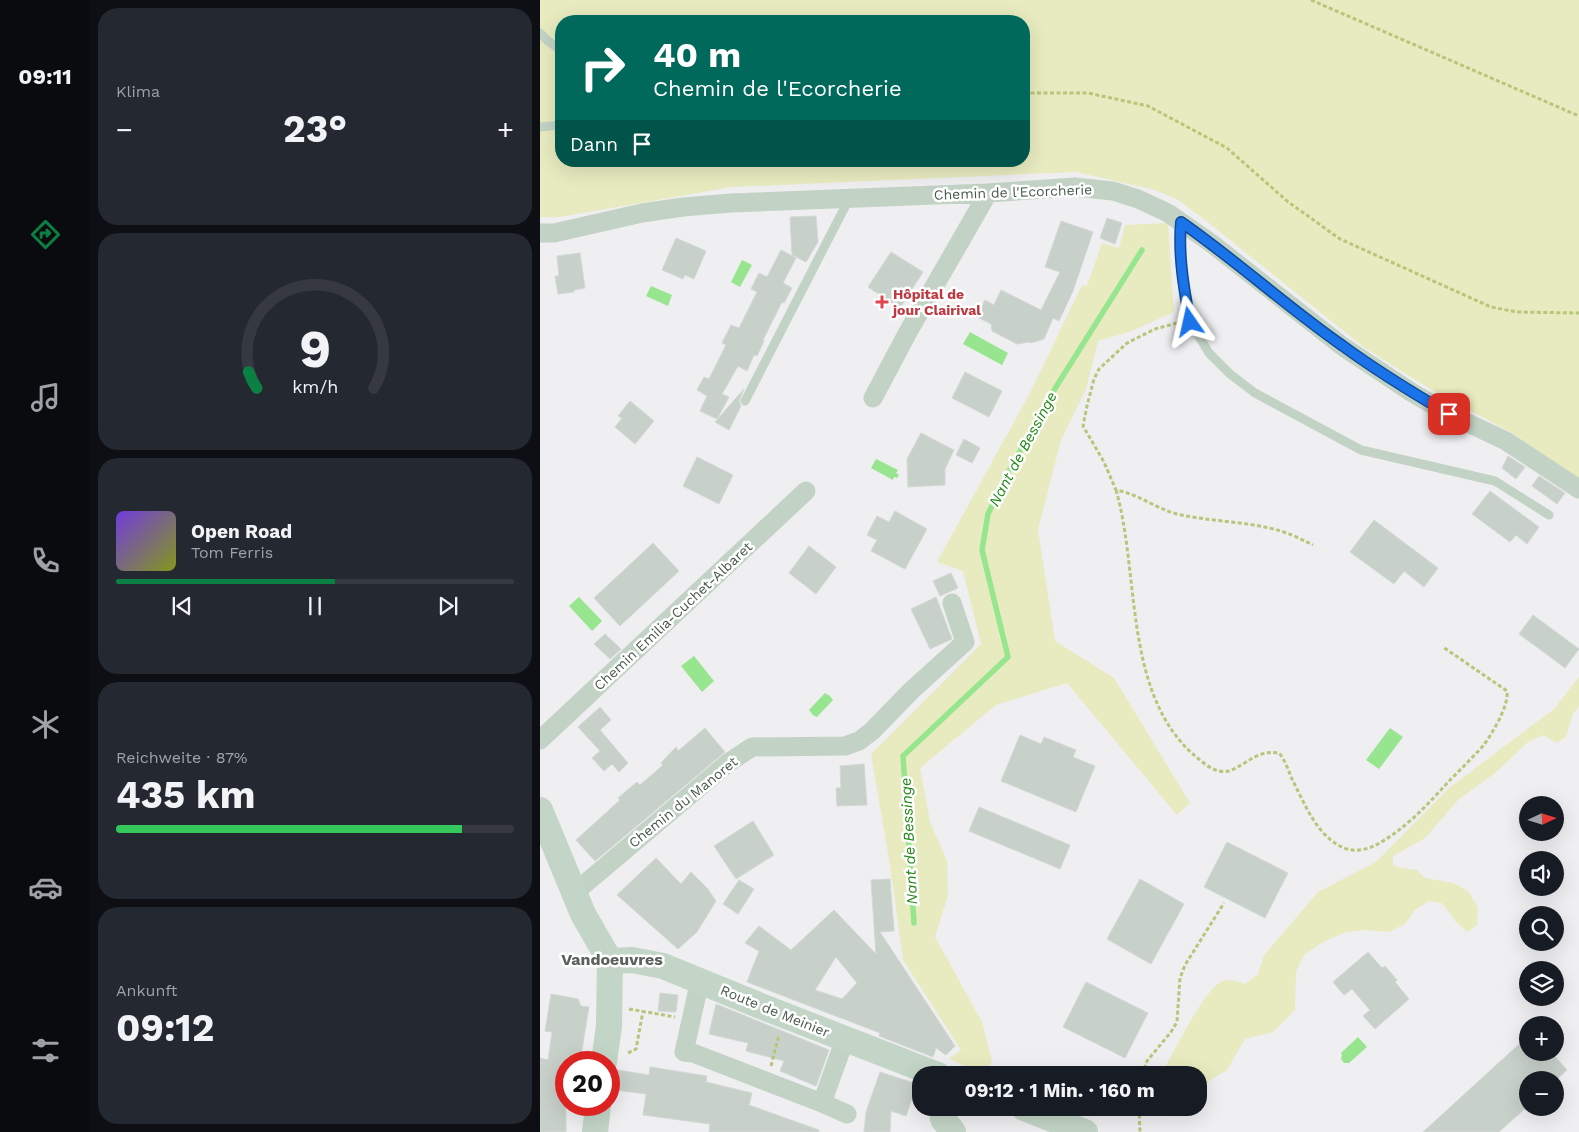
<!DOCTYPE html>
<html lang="de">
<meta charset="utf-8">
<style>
body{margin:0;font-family:"Work Sans",sans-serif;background:#242831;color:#f1f3f6;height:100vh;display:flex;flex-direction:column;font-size:19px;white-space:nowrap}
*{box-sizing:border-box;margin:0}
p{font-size:16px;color:#9ea1a6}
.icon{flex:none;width:28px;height:28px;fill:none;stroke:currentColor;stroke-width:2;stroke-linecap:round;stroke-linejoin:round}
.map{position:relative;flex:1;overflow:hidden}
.sheet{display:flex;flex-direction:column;gap:8px;padding:8px;background:#0d0f14;width:450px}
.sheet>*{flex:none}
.hud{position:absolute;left:15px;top:15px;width:475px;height:152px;border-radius:20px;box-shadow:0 5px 20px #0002;background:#00695c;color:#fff;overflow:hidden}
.needle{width:32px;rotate:86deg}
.fabs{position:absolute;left:979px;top:796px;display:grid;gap:10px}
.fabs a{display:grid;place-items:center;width:45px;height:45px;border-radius:50%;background:#171b24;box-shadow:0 5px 20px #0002;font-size:25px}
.speed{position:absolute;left:15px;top:1051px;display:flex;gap:10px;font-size:25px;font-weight:700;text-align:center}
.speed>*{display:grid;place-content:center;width:65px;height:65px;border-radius:50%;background:#171b24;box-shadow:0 5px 20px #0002;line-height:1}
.speed .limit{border:8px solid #d22;background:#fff;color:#111}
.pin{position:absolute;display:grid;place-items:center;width:42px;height:42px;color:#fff;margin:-21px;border-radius:10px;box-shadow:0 2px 8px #0006}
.me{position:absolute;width:55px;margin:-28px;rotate:349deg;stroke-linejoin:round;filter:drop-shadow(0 0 4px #0008)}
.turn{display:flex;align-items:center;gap:18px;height:105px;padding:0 15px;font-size:22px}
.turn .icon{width:65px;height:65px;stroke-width:2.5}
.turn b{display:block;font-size:35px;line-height:42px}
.then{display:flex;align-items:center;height:48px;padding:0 15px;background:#0003;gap:10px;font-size:19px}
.big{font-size:38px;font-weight:700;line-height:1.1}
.sheet .card{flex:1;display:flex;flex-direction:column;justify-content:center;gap:8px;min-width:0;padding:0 18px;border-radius:20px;background:#242831}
.sheet .dial{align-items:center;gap:0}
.dial svg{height:130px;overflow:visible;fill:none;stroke:#363941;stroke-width:7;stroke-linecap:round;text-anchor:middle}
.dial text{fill:#f1f3f6;stroke:none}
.song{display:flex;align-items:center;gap:15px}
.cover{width:60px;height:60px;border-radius:8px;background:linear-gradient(135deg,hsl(260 70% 55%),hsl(70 70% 35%))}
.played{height:5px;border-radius:2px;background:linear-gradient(90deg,#0b8043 55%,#363941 55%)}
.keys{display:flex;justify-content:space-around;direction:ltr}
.heat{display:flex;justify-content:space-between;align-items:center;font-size:28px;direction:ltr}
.charge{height:8px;border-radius:4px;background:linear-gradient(90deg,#34c759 87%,#363941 0)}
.trip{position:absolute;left:372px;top:1066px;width:295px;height:50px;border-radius:20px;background:#171b24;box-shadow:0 5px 20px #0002;font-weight:700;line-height:50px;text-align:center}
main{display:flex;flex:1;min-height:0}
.tabs{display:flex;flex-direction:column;width:90px;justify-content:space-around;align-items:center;background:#090b0e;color:#9ea1a6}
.tabs .icon{width:35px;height:35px}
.tabs .on{color:#0b8043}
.tabs b{font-size:22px;color:#f1f3f6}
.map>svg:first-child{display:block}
.green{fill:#e8ebbf;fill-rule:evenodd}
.water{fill:#98e58f}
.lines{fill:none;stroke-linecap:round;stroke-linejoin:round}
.stream{stroke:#98e58f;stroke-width:5.5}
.building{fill:#c8d0ca;stroke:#d2d9d5;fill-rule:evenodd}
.path{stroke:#b7c67a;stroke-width:3;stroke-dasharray:4 2.5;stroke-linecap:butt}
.lane{stroke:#c2d2c4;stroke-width:9}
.street{stroke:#c2d2c4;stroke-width:19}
.secondary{stroke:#c2d5c6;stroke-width:26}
.route-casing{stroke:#114b97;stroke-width:12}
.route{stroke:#1a73e8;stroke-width:9}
.health-dot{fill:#e0444e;stroke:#fff;stroke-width:2}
.labels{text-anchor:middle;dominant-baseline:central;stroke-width:5;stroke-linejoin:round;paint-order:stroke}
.street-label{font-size:14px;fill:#475a4a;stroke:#fff}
.health-label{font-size:14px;font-weight:bold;fill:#be3a42;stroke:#fff;text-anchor:start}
.water-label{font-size:15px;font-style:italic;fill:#228816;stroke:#fff}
.quarter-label{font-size:16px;font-weight:bold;fill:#5b625d;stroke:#fff}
</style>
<main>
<nav class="tabs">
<b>09:11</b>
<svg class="icon on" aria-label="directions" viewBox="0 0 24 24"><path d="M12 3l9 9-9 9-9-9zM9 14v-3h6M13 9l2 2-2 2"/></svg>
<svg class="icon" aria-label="music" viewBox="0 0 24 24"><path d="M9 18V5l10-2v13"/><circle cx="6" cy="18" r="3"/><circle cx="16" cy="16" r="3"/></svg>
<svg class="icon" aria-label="phone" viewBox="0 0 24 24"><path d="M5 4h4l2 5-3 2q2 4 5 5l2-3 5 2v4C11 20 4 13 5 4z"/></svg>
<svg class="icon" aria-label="climate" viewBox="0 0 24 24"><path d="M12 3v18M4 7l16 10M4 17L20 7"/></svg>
<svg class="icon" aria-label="car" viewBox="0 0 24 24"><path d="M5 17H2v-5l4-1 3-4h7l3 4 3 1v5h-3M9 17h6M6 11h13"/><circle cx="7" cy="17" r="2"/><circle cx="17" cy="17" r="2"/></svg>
<svg class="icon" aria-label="filters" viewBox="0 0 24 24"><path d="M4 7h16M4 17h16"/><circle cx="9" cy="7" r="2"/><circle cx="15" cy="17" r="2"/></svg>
</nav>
<section class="sheet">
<div class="card"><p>Klima</p>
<div class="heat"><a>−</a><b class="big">23°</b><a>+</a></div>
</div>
<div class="card dial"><svg viewBox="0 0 100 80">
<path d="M14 69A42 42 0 1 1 86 69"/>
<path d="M14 69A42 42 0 0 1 9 59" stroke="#0b8043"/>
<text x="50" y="56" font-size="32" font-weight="700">9</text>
<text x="50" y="72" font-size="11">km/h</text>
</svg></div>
<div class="card">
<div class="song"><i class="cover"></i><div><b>Open Road</b><p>Tom Ferris</p></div></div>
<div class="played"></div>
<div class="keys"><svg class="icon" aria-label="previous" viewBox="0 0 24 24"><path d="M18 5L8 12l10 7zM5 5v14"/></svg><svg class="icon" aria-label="pause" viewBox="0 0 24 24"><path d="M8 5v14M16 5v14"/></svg><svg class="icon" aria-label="next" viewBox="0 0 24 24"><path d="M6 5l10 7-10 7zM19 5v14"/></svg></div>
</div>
<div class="card"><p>Reichweite · 87%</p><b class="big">435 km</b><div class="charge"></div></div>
<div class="card"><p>Ankunft</p><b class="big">09:12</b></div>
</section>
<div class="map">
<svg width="1039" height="1132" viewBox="0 0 1039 1132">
<rect width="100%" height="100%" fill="#efeef0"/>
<!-- green -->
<path class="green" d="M0,0h1039v479l-65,-45 -79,-42 -70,-44 -156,-125 -31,-23 -23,-10 -79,-18 -344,15 -172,30h-20zM21,21h463v140h-463z
M628,223l6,89 -45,20 -31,9 -12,48 -25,51 -23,90 17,111 59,37 76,125 -13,12 -110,-132 -71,22 -76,63 10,54 17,39 1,34 -13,42 47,85 10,39 -6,14h-5l-32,-17 12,-8 -58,-90 -13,-95 -19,-111 110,-110 -18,-73 -26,-9 94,-171 51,-106 5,1 15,-43 17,5 6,-23z
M1039,677v29l-6,8 -7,23 -9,6 -14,-8 -15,7 -33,31 -36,26 -34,39 -32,18v9l8,3 16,2 8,8 28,5 15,8 10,17 -1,17 -10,7 -11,-10 -14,-19 -13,-2 -15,10 -9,13 -16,8 -23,-2 -20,2 -23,10 -19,13 -8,16 -1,39 -22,22 -28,7 -18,31 -28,17v-12h-38c13,-23 39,-78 58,-92 8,-6 18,-2 26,1l13,-10 6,-19 54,-63 58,-30 73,-74 105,-79z"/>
<!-- water -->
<path class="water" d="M202,260l10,5 -12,22 -9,-5z
M111,286l21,9 -4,11 -22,-10z
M430,332l38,21 -6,12 -39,-21z
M336,459l22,11 -2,3 3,2 -2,3 -3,-1 -1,3 -22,-12z
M39,597l23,24 -10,10 -23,-25z
M154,656l20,25 -12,11 -21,-26z
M285,693l5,3 3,4 -16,17 -4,-2 -4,-5z
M850,728l13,9 -24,32 -13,-9z
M818,1037l9,10 -18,16h-5l-3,-4 1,-4 -1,-2z"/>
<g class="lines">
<!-- stream -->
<path class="stream" d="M374,923l-11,-167 105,-99 -26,-107 6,-36 22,-45 46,-82 86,-137"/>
</g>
<!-- building -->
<path class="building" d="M276,216l2,26 -12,20 -14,-7 -2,-38z
M567,218l15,5 -7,21 -15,-6z
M521,221l32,11 -20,59 -14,30 -6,-3 -9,21 -13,4 -2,-1 -12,2 -25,-13 -1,-7 -14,-7 8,-17 9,5 7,-15 40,20 19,-38 -15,-5z
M136,238l30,13 -12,28 -9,-4 -2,4 -21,-9z
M241,250l15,8 -13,25 9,5 -8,15 -2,-1 -19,38 1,1 -7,15 -3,-1 -7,16 -9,-5 -16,28 7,3 -12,22 -17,-8 7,-15 -10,-6 7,-13 5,2 17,-34 -4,-2 9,-18 8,3 18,-36 -6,-3 8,-16 8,4z
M351,252l32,20 -23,36 -32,-21z
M40,253l5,35 -11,2v2l-16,2 -3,-18h4l-2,-20z
M425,372l37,19 -13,26 -37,-19z
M204,389l-5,12 2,5 -12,24 -14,-8z
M90,401l24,20 -19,23 -20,-17 7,-9 -4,-2z
M381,433l33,17 -9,19v16l-37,2 -1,-28z
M424,439l16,9 -8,15 -16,-8z
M968,456l17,11 -9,12 -14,-11z
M157,457l36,18 -14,29 -36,-18z
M999,476l26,17 -8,11 -25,-18z
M950,491l49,36 -12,17 -11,-9 -6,7 -38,-28z
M355,511l32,18 -22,40 -34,-18 6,-11 -10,-5 10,-19 12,6z
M834,520l64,48 -14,19 -20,-16 -10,13 -44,-32z
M113,543l26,28 -59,55 -26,-28z
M269,546l27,21 -20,27 -27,-21z
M411,573l7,15 -18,8 -7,-15z
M396,597l16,42 -22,10 -19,-40z
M993,615l46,34 -14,19 -46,-34z
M65,634l16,15 -11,10 -16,-15z
M60,707l11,13 -11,10 28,33 -9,9 -7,-8 -8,7 -12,-13 8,-7 -22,-24z
M165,728l20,24 -130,109 -19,-21 44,-40 -2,-2 19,-16 3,3 23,-20 -2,-2 15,-16 2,4z
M480,735l21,9 3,-7 32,13 -3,7 22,9 -19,46 -75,-31z
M324,764l3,41 -30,1 -1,-18h5l-1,-22z
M439,807l91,38 -10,24 -91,-38z
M213,821l21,34 -38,24 -22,-33z
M687,842l61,31 -23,45 -61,-31z
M116,858l25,26 10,-12 16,16 9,13 -19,31 -19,17 -61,-54z
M350,879l4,52 -14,1 75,114 -9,9 -10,-7 -3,9 -54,-21 1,-3 -133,-51 12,-31 -14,-8 14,-17 32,24 43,-40 42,44 -5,-74zM296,957l21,26 -15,16 -27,-9z
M600,879l44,25 -33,60 -44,-25z
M199,880l15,9 -16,25 -15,-10z
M828,952l14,16 3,-2 12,14 -2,2 14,17 -34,30 -12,-13 7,-6 -18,-21 -8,6 -11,-13z
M546,982l62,31 -23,45 -62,-31z
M120,993l18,2 -2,17 -18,-1z
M11,994l27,5 3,7 8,1 -9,55h-14v70h-26v-74l8,2 4,-28 -7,-1z
M176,1004l113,46 -13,36 -36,-15 4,-10 -38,-10 2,-8 -39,-9z
M988,1036v16h23l16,18 -12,11 -27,-1v26l-29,26h-76z
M110,1067l57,9 -1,6 46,11 -3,12 70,25v2h-110l1,-8 -67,-9 3,-21 -30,-4 2,-20 31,5z
M340,1072l37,12 -11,32 -15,-5 -1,21h-26l2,-20z"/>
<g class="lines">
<!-- path -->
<path class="path" d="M771,0l268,116
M484,93h64l60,13 79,42 60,53 53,38 151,68 26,5 62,1
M637,323l-22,6 -28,14 -28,26 -5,10 -7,27 -4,20 21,36 12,28c22,4 39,18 61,24 30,7 62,7 92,14 16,3 30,10 44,17
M576,490c24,83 7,203 78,265 7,6 16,14 25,16 19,5 33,-23 60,-18 6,7 9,16 12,24 13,25 25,59 53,71 10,4 21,2 30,-2 30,-15 55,-43 77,-67 11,-11 22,-22 32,-33 9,-12 26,-40 24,-55l-64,-44
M89,1009l46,8
M88,1053l8,-4 7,-38
M231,1066l8,-31
M602,1075l5,-14 24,-29 6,-10 3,-44 5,-13 39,-62
M599,1108l1,24"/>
<!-- lane -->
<path class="lane" d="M0,33l8,8 13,9
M0,127l21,-2
M641,222l-1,18 4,50 6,32 19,31 21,21 25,19 106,57 134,31 54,34
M205,401l104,-202"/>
<!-- street -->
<path class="street" d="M0,233h14l88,-20 41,-6 48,-4 257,-10 87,-6 38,4 25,8 30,14 43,30 131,103 69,46 38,22 57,27 73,48
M333,398l35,-66 80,-139
M0,740l266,-249
M34,893l154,-130 24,-16 93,-1 14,-5 13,-10 40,-41 53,-48 -13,-39
M160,980l-16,72 9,1 129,50 23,-64
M282,1103l25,11"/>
<!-- secondary -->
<path class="secondary" d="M0,810l43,104 27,47 -1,65 -5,36
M70,961l22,-1 31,6 100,41 175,68
M401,1108l2,11 10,13
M484,1108l61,24
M55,1132l3,-27"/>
</g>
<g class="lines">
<!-- route casing -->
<g class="route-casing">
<path id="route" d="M650,322c-6,-33 -12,-67 -9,-100 56,39 106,85 162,124 34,25 70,47 106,68"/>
</g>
<!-- route -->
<use href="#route" class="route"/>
</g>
<!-- markers -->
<path class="health-dot" d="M339.5 294.5h5v5h5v5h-5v5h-5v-5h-5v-5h5z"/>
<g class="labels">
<!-- street labels -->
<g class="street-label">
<text transform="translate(473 192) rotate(-2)">Chemin de l'Ecorcherie</text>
<text transform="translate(133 616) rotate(-43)">Chemin Emilia-Cuchet-Albaret</text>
<text transform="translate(143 802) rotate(-39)">Chemin du Manoret</text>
<text transform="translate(235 1011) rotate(22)">Route de Meinier</text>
</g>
<!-- health labels -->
<g class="health-label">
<text x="353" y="294">Hôpital de<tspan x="353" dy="16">jour Clairival</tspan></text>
</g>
<!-- water labels -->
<g class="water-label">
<text transform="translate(483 449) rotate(-62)">Nant de Bessinge</text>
<text transform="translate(369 841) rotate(-93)">Nant de Bessinge</text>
</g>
<!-- quarter labels -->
<g class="quarter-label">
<text x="72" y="959">Vandoeuvres</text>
</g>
</g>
</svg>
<div class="fabs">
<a><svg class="needle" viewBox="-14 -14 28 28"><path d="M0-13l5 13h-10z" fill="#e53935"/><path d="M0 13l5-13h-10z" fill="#9ea1a6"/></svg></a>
<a><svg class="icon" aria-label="sound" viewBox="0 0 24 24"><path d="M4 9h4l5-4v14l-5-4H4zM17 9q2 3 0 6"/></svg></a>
<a><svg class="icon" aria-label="search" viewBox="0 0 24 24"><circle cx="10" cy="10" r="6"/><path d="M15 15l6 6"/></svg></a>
<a><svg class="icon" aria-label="layers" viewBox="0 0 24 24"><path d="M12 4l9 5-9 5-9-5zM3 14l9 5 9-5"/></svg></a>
<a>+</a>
<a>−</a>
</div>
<div class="speed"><div class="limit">20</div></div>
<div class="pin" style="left:909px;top:414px;background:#d93025"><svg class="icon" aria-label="arrive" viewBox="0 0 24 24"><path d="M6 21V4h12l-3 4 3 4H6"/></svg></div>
<svg class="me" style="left:650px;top:322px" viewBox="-20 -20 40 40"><path d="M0-17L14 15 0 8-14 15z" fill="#1a73e8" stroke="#fff" stroke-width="4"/></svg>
<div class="trip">09:12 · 1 Min. · 160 m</div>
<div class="hud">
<div class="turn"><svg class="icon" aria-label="right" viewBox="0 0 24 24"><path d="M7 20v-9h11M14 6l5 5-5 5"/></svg><div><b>40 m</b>Chemin de l'Ecorcherie</div></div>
<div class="then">Dann<svg class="icon" aria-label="arrive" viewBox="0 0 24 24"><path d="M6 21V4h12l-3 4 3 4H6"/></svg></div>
</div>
</div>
</main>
